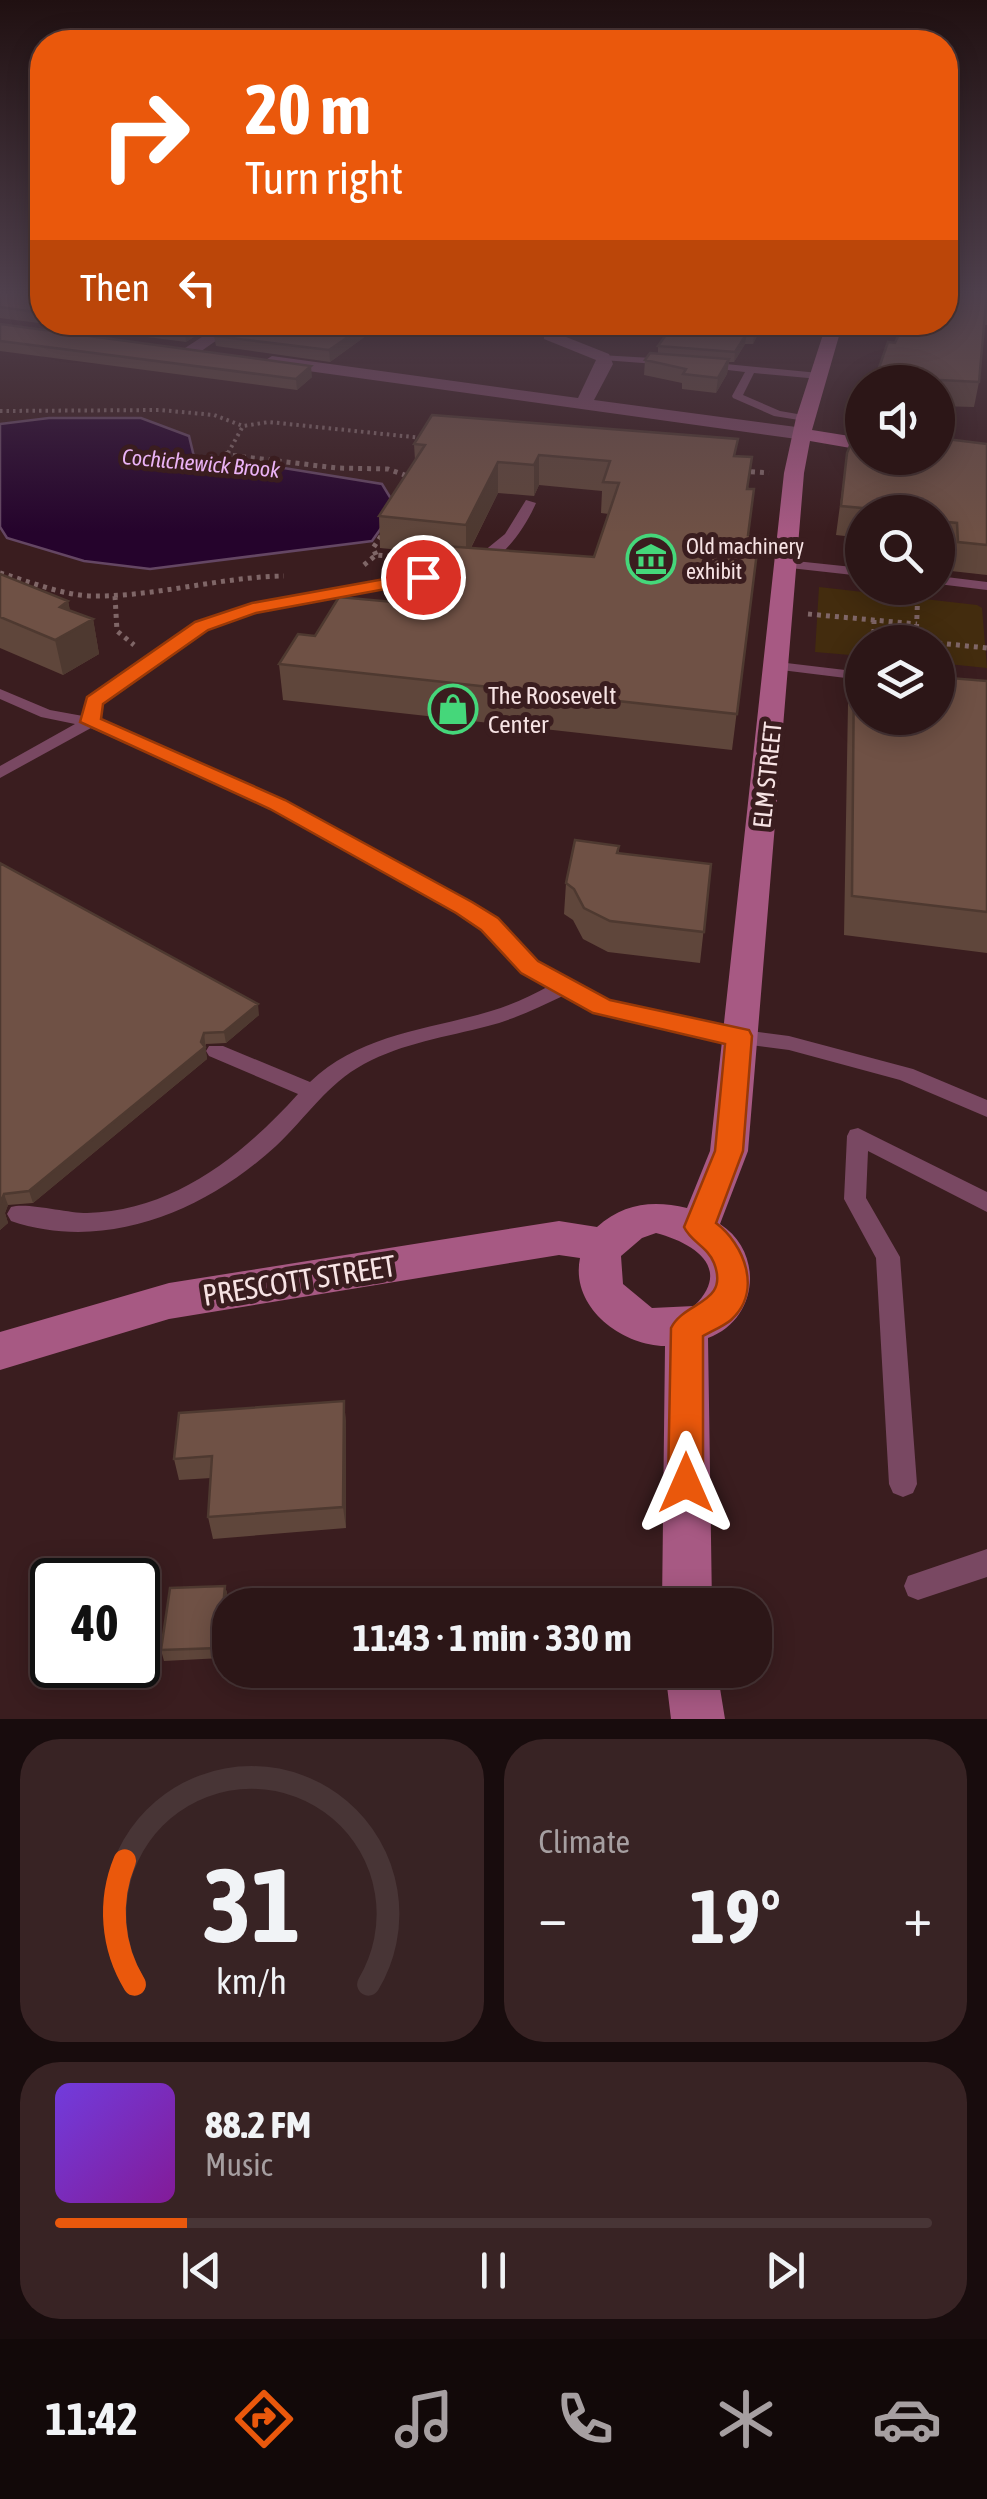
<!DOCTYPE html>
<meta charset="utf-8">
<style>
body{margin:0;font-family:"Asap Condensed",sans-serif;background:#382324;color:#f1f3f6;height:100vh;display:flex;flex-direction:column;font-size:38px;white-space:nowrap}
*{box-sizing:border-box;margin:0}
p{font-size:32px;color:#a69fa1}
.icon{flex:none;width:55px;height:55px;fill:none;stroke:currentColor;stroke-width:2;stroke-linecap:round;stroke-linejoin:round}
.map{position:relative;height:1719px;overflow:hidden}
.sheet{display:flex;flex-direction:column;gap:20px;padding:20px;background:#180c0d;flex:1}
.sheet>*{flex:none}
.top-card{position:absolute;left:30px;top:30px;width:928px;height:305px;border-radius:40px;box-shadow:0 5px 25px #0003,0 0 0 2px #483536;background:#ea580c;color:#fff;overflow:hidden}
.fabs{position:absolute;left:845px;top:365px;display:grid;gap:20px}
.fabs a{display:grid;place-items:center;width:110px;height:110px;border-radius:50%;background:#2c1617;box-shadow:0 5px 25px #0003,0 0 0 2px #483536;font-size:50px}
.speed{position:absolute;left:30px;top:1558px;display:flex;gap:20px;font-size:50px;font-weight:700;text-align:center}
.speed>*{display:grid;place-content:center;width:130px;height:130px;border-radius:50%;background:#2c1617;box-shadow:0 5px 25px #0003,0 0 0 2px #483536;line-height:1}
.speed .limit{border:5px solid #111;border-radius:15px;background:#fff;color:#111}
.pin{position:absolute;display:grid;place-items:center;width:85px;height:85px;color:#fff;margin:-42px;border:5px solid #fff;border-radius:50%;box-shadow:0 2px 10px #0007}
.me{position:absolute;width:110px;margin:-55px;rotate:0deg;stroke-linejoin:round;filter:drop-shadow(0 0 8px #0008)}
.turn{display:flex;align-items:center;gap:35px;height:210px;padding:0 50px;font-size:45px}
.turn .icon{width:130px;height:130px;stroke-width:2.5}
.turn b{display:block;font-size:70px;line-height:85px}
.then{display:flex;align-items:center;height:95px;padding:0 50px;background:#0003;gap:20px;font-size:38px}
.big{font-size:75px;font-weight:700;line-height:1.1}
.sheet .tile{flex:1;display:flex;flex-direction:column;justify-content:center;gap:15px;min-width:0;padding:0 35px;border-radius:40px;background:#382324}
.sheet .dial{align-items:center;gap:0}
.dial svg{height:260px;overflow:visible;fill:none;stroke:#483536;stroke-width:7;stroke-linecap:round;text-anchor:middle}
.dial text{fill:#f1f3f6;stroke:none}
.song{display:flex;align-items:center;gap:30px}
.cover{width:120px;height:120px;border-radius:15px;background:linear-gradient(135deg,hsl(260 70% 55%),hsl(290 70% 35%))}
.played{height:10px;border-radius:5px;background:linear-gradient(90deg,#ea580c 15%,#483536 15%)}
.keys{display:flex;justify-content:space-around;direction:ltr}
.heat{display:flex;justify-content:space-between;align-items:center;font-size:55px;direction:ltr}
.sheet .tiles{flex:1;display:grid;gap:20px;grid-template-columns:1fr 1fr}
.tile:last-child{grid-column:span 2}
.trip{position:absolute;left:212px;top:1588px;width:560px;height:100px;border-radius:40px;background:#2c1617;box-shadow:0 5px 25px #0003,0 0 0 2px #483536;font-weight:700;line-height:100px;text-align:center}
.menu{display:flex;height:160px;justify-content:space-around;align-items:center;background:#120909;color:#a69fa1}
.menu .icon{width:70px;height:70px}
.menu .current{color:#ea580c}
.menu b{font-size:45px;color:#f1f3f6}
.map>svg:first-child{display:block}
.green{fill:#432c0e}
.water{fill:#25032c;stroke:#644663;stroke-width:2.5}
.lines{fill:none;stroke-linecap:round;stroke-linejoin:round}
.path-far1{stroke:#7f6667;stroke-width:4;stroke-dasharray:2.5 4;stroke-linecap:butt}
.path{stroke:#7f6667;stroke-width:5;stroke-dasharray:4 5;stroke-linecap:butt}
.lane{fill:#794862;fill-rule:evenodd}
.street{fill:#794862;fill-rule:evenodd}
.secondary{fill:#a75983;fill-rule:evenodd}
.wall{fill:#5f463b;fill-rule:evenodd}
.shaded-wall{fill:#4e3930}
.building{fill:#6f5145;stroke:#4e3930;stroke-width:2.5}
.route{fill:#ea580c;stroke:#983908;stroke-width:2.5}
.labels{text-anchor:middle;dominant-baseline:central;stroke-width:10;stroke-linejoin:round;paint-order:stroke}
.far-water-label{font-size:22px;font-style:italic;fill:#eab2f5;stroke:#3a1d1f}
.far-poi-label{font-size:22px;fill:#f7e3e4;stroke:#3a1d1f;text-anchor:start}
.poi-label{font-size:25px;fill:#f7e3e4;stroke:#3a1d1f;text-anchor:start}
.street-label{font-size:25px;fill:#f7e3e4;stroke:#3a1d1f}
.near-street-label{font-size:30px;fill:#f7e3e4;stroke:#3a1d1f}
</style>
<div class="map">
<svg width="987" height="1719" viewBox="0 0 987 1719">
<rect width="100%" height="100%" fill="#3a1d1f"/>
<!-- green -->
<path class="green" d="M819,587l158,18 5,3 5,60 -49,-5v-21h-76v14l-47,-4z"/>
<!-- water -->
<path class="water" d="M49,418h92l48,18 7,29 63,-1 123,20 14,23 -24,34 -222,28 -66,-8 -77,-23 -7,-11v-103z"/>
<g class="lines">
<!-- path-far1 -->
<path class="path-far1" d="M0,411l160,-1 54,5 29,11 26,-4 153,16
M228,453l15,-27"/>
<!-- path -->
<path class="path" d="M227,451l1,4 109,13 51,1 22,8
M742,471l27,2
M376,555l-3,-7 10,-15
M364,565l12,-10 21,2
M0,573c28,8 62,22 91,23 65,1 128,-19 193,-20
M918,588l-2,53 15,1
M115,596l2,35 17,14
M808,614l109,10
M874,620v18l20,1
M894,641h22
M938,643l49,5"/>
<!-- lane -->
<path class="lane" d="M600,355l69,4 5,3 -5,3 -66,-5 -3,-1z
M705,362l114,11 5,3 -5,3 -65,-6 -11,22 37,16 29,5v4l-4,1 -31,-5 -41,-18 -1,-2 13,-24 -43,-5v-4z
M526,500l10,3c-10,23 -35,63 -63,63v-6l32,-26z
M786,560l76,8v8l-81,-9v-6z
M429,572l7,4 -2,3 -179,33 -48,17 -107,74 -2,17 185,81 187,103 26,16 40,42 73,40 88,22 92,12 124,33 74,31v17l-87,-37 -111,-30 -92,-12 -101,-26 -31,-17c-25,12 -50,24 -77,31 -42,11 -85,17 -124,38 -37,20 -58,54 -88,82 -71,65 -170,107 -265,75l-4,-7 4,-7c16,-5 55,6 76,6 87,-2 156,-58 211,-119l-89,-38 -3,-5 3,-5h14l87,36c50,-48 118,-52 181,-71 21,-6 40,-15 58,-25l-27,-14 -40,-44 -24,-16 -187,-103 -180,-81 -91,50v-12l75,-42 -34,-7 -41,-18v-10l50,21 33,6 5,-18 109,-75 55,-19z
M938,576l49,6v8l-49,-6z
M778,662l84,10v8l-89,-11v-6z
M858,1128l129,64v20l-119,-61 -2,47 34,59 17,227 -4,9 -10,4 -10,-4 -4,-9 -13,-226 -32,-59 3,-63 3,-6z
M987,1549v28l-69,23 -10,-4 -4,-10 4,-10z"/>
<!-- street -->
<path class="street" d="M58,322h19l-19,13h-12v-6z
M225,322h18l-46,32h-12v-6z
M544,333h12l53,21 4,10 -19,36 210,28 9,6 -9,6 -532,-74 -8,-5 8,-5 306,42 18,-38 -52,-21z"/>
<!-- secondary -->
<path class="secondary" d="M827,322h16l-31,108 50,8v12l-52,-9 -6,32 -56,678 -28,73c45,29 38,96 -12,114l4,267h-50l3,-259c-44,-1 -95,-39 -85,-88l-21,-3 -390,64 -169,51v-38l169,-49 390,-62 38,6c27,-24 56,-27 90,-19l23,-57 74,-678 12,-55zM656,1233c38,10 77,35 38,73l-42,2 -29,-24 -2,-28 21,-18z
M665,1670h52l8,49h-54z"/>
</g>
<!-- wall -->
<path class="wall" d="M0,292h42v30h175l-31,20 -186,-24z
M987,292v33h-3l-5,57 -5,25 -36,-1v-24l-43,-39z
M233,322h152l-55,40 -114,-16 -2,-10z
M641,322h156l-6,6 -29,-2 -9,18h-8l-11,18h-5l-2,12 -11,19 -34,-4v-6l-38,-8 1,-15 13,-7v-7l14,-19z
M0,324l312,53 -15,13 -297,-39z
M414,444l322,12 13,33v46l10,1 -27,214 -449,-50 -4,-36 36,-28 78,-34 28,-50 -41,-4 -1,-32 36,-56zM539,485l63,6 -1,22 8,1 -15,43 -123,-9 27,-55 36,3z
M987,444v131l-36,-4v-18l-13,-2v-39h-76v26l-26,-3 11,-82 15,5z
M0,574l68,27 2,10 23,8 6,35 -36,21 -63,-27z
M854,668l133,13v272l-143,-18 4,-231z
M619,846v7l92,11 -11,99 -92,-11 -25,-13 -10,-19 -9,-6 2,-31z
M0,863l259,152 -33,28 -20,1 -1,3 2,12 -174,144 -25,2 -3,8 3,10 -8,7z
M344,1401l2,23v104l-133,11 -5,-22 3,-39 -32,2 -5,-21z
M225,1586l3,11 -6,61 -58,3 -3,-11z"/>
<!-- shaded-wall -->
<path class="shaded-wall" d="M199,322h18l-31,20 -1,-11z
M370,322h15l-55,40 -1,-12z
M760,322h3l-1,4 -9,18 1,-10z
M747,333l-2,11 -11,18 1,-10z
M729,359l-2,15 -11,19 2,-15z
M311,366l1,11 -15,13 -1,-11z
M539,455v30l-5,11v-31z
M498,462v31l-32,64v-32z
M68,601l6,29 19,-11 6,35 -36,21 -8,-35 5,-33z
M258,1004l1,11 -33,28 -2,-11z
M204,1033l3,26 -174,144 -4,-12 172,-149z
M4,1194l4,11 -3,8 3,10 -8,7v-26z
M344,1401l2,23v104l-3,-21z
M225,1586l3,11 -6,61 -3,-10z"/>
<!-- building -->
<path class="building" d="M0,292h42v21l-42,-6z
M945,292h42l-8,90 -38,-2 -3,9v-7h-64l14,-40 7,1 9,-21h41z
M118,322h81l-14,9z
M233,322h137l-41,28 -115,-14z
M675,322h85l-6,12 -7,-1 -12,19 -77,-6z
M0,324l311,42 -15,13 -296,-38z
M650,353l79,6 -11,19 -35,-4 3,-5 -41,-9z
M432,415l306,24 -4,17 18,1 -5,32h7l-6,46 11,1 -22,178 -458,-50 19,-30 17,2 24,-39 54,5 29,-51 22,-5 150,11 25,-74 -16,-1 7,-21 -71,-6 -5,10 -36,-3 -32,63 -87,-9 46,-71 -11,-1z
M862,425v33h76v-20l49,6v101l-29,-3 -1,-19 -19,-2v-9h-32l-65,-6 6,-53 11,-27z
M0,574l68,27 -8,6 33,12 -38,21 -55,-23z
M854,668l8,1v49h76v-41l49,4v231l-135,-16z
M575,840l44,6 -2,7 94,11 -7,68 -94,-11 -26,-13 -10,-19 -8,-6z
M0,863l258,141 -34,28 -20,1 -3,9 4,5 -176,144 -25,3 -4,10z
M344,1401l-1,106 -135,10 4,-61 -38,3 5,-46z
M225,1586l-6,62 -58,2 9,-62z"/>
<!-- sky -->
<linearGradient id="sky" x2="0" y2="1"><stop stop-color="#201011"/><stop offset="0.55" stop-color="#4f404d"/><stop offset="1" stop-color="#4f404d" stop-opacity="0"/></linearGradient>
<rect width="987" height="533" fill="url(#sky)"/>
<!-- route -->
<path class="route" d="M423,572l8,5 -2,4 -173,32 -48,17 -105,74 -2,15 184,81 187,102 26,16 40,43 72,39 139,30 3,6 -9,115 -27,72c28,21 47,68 15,97 -7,6 -19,11 -28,16v147l-5,12 -12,5 -13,-5 -5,-12 3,-155c13,-27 59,-24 43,-65 -6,-16 -23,-21 -30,-36l31,-76 10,-107 -132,-31 -72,-40 -40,-43 -25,-17 -186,-104 -190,-87 7,-25 108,-75 57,-19z"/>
<!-- icons -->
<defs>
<g id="museum-ring" transform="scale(2.5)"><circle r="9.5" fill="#3a1d1f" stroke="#45d77a" stroke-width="1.5"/><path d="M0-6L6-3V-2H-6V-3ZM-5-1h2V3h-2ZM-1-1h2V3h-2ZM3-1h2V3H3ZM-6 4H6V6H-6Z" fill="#45d77a"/></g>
<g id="shop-ring" transform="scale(2.5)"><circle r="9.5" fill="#3a1d1f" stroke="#45d77a" stroke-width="1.5"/><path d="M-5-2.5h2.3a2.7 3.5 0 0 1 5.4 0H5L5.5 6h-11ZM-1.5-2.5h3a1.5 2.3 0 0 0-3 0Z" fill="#45d77a"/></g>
</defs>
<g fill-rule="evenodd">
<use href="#museum-ring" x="651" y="559"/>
<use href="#shop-ring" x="453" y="709"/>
</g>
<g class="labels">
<!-- far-water labels -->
<g class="far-water-label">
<text transform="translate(201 463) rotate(5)">Cochichewick Brook</text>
</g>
<!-- far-poi labels -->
<g class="far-poi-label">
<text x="686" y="546">Old machinery<tspan x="686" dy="25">exhibit</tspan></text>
</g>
<!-- poi labels -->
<g class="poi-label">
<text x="488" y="695">The Roosevelt<tspan x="488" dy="29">Center</tspan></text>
</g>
<!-- street labels -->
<g class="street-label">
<text transform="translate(767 775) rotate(-84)">ELM STREET</text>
</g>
<!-- near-street labels -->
<g class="near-street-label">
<text transform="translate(299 1280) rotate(-9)">PRESCOTT STREET</text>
</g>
</g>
</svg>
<div class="fabs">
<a><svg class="icon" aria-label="sound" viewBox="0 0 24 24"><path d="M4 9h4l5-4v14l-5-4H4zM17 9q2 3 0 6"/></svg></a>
<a><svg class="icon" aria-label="search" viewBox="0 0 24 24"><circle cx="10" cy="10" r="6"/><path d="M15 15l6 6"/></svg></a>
<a><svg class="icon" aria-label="layers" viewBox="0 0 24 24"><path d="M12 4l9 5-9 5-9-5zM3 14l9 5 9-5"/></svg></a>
</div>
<div class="speed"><div class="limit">40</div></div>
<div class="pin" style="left:423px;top:577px;background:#d93025"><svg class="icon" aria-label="arrive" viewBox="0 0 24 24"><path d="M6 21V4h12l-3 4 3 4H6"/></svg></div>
<svg class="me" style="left:686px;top:1483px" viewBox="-20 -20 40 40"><path d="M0-17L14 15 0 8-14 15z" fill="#ea580c" stroke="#fff" stroke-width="4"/></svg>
<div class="trip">11:43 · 1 min · 330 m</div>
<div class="top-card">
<div class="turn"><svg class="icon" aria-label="right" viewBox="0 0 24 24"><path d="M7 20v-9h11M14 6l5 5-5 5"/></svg><div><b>20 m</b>Turn right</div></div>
<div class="then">Then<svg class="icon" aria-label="left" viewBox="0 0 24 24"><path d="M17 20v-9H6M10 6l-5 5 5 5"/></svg></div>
</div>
</div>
<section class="sheet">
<div class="tiles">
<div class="tile dial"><svg viewBox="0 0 100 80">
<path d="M14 69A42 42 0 1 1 86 69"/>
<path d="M14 69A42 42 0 0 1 11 31" stroke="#ea580c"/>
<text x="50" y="56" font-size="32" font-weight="700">31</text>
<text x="50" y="72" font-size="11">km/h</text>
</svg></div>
<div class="tile"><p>Climate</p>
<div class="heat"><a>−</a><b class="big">19°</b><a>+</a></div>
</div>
<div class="tile">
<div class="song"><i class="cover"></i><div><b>88.2 FM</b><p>Music</p></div></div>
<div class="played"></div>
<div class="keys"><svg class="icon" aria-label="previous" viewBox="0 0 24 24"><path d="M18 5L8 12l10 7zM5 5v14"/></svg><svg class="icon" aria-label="pause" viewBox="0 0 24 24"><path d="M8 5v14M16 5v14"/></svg><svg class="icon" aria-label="next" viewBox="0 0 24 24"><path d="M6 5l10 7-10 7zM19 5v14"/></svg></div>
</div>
</div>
</section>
<nav class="menu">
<b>11:42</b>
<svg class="icon current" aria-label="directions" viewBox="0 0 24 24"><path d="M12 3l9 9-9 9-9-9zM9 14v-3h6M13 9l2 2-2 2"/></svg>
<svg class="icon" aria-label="music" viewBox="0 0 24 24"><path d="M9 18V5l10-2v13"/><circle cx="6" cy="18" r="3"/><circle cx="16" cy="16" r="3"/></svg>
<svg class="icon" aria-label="phone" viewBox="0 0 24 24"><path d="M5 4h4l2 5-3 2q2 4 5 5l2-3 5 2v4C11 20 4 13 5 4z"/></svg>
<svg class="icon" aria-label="climate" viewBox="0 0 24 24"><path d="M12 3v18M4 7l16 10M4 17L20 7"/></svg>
<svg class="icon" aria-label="car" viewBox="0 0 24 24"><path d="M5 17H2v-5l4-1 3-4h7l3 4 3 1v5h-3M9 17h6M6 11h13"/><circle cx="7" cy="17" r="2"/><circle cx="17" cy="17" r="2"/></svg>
</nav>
